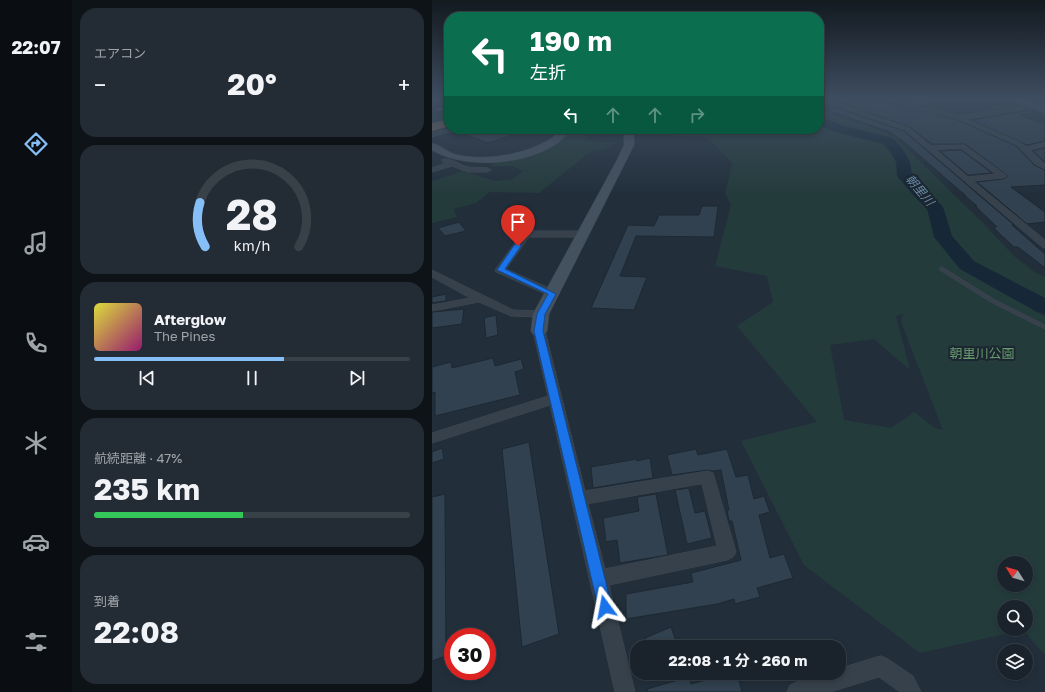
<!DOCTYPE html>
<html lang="ja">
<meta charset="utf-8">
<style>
body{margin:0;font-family:"Golos Text","Noto Sans JP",sans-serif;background:#232b34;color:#f1f3f6;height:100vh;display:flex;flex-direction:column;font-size:15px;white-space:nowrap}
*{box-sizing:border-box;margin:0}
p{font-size:13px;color:#9fa4a9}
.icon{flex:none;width:22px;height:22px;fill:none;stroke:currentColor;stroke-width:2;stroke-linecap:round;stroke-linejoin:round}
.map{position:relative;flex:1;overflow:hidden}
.panel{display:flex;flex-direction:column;gap:8px;padding:8px;background:#0e1318;width:360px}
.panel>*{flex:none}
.guide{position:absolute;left:12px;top:12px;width:380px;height:122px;border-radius:16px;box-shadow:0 2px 6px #0003,0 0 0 1px #384048;background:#0b6e4f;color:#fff;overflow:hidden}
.needle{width:26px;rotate:307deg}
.controls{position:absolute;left:565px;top:556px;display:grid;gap:8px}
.controls a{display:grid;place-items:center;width:36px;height:36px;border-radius:50%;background:#1a232c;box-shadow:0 2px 6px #0003,0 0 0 1px #384048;font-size:20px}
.speed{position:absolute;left:12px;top:628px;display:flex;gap:8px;font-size:20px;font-weight:700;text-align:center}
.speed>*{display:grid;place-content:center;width:52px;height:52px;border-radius:50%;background:#1a232c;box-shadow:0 2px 6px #0003,0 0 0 1px #384048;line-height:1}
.speed .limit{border:6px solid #d22;background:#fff;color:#111}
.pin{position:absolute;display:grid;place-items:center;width:34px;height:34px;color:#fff;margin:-41px -17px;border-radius:50% 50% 50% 0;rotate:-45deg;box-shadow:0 0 4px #0007}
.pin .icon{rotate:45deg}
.me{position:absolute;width:44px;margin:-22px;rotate:347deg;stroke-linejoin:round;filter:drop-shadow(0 0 3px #0008)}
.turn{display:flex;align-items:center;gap:14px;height:84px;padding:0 20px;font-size:18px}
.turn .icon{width:52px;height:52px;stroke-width:2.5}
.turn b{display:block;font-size:28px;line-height:34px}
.lanes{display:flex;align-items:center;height:38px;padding:0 20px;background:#0003;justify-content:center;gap:20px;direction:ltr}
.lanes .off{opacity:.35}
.big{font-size:30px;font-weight:700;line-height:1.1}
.panel .widget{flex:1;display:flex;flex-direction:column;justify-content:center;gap:6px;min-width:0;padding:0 14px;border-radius:16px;background:#232b34}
.panel .dial{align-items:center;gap:0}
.dial svg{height:104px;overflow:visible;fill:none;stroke:#384048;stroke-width:7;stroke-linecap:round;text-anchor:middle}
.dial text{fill:#f1f3f6;stroke:none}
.song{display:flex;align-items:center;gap:12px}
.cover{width:48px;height:48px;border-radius:6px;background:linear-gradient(135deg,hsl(60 70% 55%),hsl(320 70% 35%))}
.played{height:4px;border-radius:2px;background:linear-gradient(90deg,#86bef7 60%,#384048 60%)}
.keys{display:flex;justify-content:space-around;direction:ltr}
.heat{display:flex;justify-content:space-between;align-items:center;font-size:22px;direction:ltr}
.charge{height:6px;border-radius:3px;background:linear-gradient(90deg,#34c759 47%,#384048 0)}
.trip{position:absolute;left:198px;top:640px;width:216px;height:40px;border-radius:16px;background:#1a232c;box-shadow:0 2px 6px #0003,0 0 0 1px #384048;font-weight:700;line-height:40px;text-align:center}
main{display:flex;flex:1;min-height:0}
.tabs{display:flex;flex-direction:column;width:72px;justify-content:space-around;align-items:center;background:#0a0e12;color:#9fa4a9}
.tabs .icon{width:28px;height:28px}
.tabs .current{color:#86bef7}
.tabs b{font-size:18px;color:#f1f3f6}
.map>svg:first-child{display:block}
.green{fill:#243b3c;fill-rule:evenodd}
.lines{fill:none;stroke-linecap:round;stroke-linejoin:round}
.river{fill:#162838;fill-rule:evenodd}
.building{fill:#31414f;stroke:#1d2832}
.lane-casing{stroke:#3f4a54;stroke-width:1}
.street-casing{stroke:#3f4a54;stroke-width:1}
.secondary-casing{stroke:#3f4a54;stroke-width:1}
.highway-casing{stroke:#414c56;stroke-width:1}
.lane{fill:#36414b;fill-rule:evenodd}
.street{fill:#36414b;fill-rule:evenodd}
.secondary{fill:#44515e;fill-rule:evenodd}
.highway{fill:#716253;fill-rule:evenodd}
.rail-casing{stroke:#586572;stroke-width:2.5}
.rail{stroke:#1b2630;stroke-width:1.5;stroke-dasharray:5;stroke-linecap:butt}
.route{fill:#1a73e8;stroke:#114b97}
.labels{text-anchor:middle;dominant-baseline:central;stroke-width:4;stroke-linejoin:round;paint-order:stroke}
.far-water-label{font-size:12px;font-style:italic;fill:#6a8aa6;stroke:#1b2630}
.park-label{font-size:13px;fill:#68986e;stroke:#1b2630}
</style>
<main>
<nav class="tabs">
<b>22:07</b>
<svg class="icon current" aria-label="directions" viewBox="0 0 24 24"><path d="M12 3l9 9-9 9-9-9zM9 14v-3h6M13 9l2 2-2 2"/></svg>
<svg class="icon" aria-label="music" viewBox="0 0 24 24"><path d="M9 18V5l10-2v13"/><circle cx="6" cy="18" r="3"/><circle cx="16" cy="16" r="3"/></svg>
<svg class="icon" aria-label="phone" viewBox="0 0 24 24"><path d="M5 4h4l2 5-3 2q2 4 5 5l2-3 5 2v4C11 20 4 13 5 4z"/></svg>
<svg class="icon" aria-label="climate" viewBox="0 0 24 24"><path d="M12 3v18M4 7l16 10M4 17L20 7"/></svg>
<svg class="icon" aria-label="car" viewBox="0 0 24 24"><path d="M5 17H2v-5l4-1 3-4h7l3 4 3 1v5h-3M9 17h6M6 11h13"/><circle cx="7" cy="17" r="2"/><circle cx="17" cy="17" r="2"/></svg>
<svg class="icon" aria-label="filters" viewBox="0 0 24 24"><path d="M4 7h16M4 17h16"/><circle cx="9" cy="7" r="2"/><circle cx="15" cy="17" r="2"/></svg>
</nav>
<section class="panel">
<div class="widget"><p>エアコン</p>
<div class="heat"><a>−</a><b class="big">20°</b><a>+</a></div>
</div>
<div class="widget dial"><svg viewBox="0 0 100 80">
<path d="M14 69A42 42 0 1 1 86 69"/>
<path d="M14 69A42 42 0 0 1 10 35" stroke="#86bef7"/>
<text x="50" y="56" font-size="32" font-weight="700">28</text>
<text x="50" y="72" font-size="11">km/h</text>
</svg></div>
<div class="widget">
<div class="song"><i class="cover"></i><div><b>Afterglow</b><p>The Pines</p></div></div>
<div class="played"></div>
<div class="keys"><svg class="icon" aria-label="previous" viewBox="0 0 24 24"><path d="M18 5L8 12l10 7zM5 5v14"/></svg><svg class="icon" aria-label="pause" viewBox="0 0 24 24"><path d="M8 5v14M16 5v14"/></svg><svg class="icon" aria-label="next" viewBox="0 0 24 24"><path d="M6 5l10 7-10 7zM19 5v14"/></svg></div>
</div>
<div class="widget"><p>航続距離 · 47%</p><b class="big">235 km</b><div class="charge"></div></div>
<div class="widget"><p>到着</p><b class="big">22:08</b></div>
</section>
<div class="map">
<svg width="613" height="692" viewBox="0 0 613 692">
<rect width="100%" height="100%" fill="#222f3b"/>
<!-- green -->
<path class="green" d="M387,109l66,23 11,6 87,85 31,33 22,17 9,4v32l-14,-1 14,9v338l-22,-25 -103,23 -116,-88 -63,-124 76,-19 -80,-96 36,-24 -6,-26 -52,-10 16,-61 -6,-11 7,-31 -25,-26 -53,-2 -11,-6h176zM471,314l-2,8 42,108 -8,-2 -21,-16 -23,16 -47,-8 -14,-75 44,-6 36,31 -14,-54zM572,563h22v22h-22zM572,607h22v22h-22z
M17,110v8l-17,4v-8z
M141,132l12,1 4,8 27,1 -10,7 -17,4 -50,40 -49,-1 -14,11 -23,6 4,8 -25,6v-42l31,-10 32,10 17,-2 11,-8 -10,-5h-24c10,-7 21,-5 33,-8 19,-4 35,-15 51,-26z"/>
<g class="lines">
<!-- river -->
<path class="river" d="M387,116l25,10 49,12 9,10 8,14 2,13 31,32 9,29 22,25 71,37v16l-8,-2 -77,-43 -26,-32 -7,-28 -13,-13 -17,-20 -1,-14 -5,-9 -8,-9 -48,-12 -16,-7z"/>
</g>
<!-- building -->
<path class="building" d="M403,98h37l1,1 85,21 58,26 18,19 11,5v15l-34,2 34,25v10l-18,2 -50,-42 26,-3 5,-3 -43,-32h-33l-22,-17 -77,-27z
M580,102l7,3 -27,4 -6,-2z
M405,108l67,23 110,94h-2l33,29v14l-27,-21h-4l-12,-11 -9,-9h4l-22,-21h2l-12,-10h1l-62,-54 -14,-10 -64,-22z
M600,110l7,2 -19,3 25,9v17l-18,4 -55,-25z
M27,129h65l1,2 -37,12 -32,-12z
M613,148v14l-12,-11z
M529,150l31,23 -24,2 -28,-24z
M270,206h16l-4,31 -78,-1 -16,40 27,1 -13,33 -43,-2 37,-83 26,1 5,-11h40z
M27,222l7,9 -21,5 -7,-8z
M14,294v7l-14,2v-6z
M32,309l-2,15 -30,4v-16z
M64,315l2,20 -12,3 -2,-20z
M61,358l2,8 26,-7 3,10 -9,3 5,23 -85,21v-24l-3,1v-26l19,-5 1,6z
M97,442l30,192 -37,13 -20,-198z
M10,448l2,11 -12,4v-11z
M264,449l2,6 29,-6 9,28 12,-2 6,24 10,-3 6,16 -11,3 11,43 14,-4 9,24 -36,10 3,9 -25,7 -1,-5 -17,5 -91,15v-25l67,-12 -2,-9 50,-13 -9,-39h-3l-2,-11h2l-8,-40 -8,1 -5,-1 -36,5 -5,-20z
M218,458l3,20 -60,10 -2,-21 46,-8v2z
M257,488l6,25 10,-2 7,27 -25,6 -12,-54z
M13,494l1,162 -14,5v-164z
M224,494l12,61 -48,8 -3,-23 -11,2 -3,-24 36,-7 -2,-14z
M239,627l7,20h-30l-3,-9z
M300,673h5l5,19h-94l-1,-3 42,-12 2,7z"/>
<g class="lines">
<!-- lane casing -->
<g class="lane-casing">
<path id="lane" d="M156,129h4l-1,3h-2z
M510,267l53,33 50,25v4l-54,-27 -51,-32v-2z"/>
</g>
<!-- street casing -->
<g class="street-casing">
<path id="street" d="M394,98h8l-5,2 80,28 22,18 33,-1 43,31 -4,2 -30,3 72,59v8l-3,-1 -137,-117 -85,-30zM529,148l35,26 -28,3 -32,-27z
M441,98h8l28,6 3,-2 45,-4 -3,2 -40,5 46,11 85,-14v4l-78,13 54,24 6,4 18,-5v4l-15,4 15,14v5l-10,-5 -18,-19 -59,-26z
M17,129h9l-26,8v-4z
M11,159c10,-1 16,6 25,8 8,2 17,-2 23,3l-4,2h-19l-16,-6 -20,6v-4l13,-5 -3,-2z
M94,231h58l5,3 -5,3h-55l-23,32 50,22 1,2 -1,2h-8l-52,-23 -1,-2 28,-38z
M0,270l81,40 28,1 6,3 -6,3 -30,-1 -32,-14 -47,9v-6l38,-7 -38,-21z
M107,328l4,1 2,2 40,160 123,-20 5,2 23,79 -3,5 -6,3 -118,25 26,107h-20l-65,-287 -118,38v-10l116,-37 -15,-65 2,-2zM270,484l15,62 -112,23 -17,-65z
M449,656l7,3 25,17 8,16h-21l-21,-15 -49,15h-43l3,-7c16,-7 32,-12 49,-12v-4z"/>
</g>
<!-- secondary casing -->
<g class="secondary-casing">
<path id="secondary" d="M574,98h11l28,9v6z
M130,129h10c-26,36 -104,43 -140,21v-7c8,2 14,8 22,11 31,9 87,-1 108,-25z
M192,129h10v16l-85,169 -2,17 -2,3 -6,2 -6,-2 -2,-3 2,-17 84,-154 7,-15z"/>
</g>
<!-- highway casing -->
<g class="highway-casing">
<path id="highway" d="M17,120v6l-17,5v-8z"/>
</g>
<!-- lane -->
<use href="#lane" class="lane"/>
<!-- street -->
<use href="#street" class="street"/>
<!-- secondary -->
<use href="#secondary" class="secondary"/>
<!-- highway -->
<use href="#highway" class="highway"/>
<!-- rail casing -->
<g class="rail-casing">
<path id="rail" d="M0,111l17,-4"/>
</g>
<!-- rail -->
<use href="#rail" class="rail"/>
</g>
<!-- sky -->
<linearGradient id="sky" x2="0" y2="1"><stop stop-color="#131a20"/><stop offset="0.51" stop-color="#3e4d60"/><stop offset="1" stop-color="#3e4d60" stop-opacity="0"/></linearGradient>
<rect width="613" height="194" fill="url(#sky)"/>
<!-- route -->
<path class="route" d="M83,244h5l1,2 -16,23 51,25 -11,20 -2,17 69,276 -2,5 -5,2 -5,-2 -2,-5 -64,-276 3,-17 11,-20 -51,-24z"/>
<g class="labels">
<!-- far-water labels -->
<g class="far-water-label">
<text transform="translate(488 190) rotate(50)">朝里川</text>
</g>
<!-- park labels -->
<g class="park-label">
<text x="550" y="353">朝里川公園</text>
</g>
</g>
</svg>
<div class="controls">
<a><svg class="needle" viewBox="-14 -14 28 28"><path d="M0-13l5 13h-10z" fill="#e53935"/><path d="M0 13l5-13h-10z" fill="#9fa4a9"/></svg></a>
<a><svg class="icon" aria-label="search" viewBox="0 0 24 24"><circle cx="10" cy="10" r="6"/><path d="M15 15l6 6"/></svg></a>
<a><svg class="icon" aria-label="layers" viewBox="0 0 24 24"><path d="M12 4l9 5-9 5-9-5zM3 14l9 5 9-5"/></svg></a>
</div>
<div class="speed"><div class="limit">30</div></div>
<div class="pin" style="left:86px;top:246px;background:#d93025"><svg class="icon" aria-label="arrive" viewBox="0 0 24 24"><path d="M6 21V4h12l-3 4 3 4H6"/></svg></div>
<svg class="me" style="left:173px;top:607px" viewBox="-20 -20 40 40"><path d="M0-17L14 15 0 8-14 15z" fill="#1a73e8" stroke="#fff" stroke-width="4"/></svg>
<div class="trip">22:08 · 1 分 · 260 m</div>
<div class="guide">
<div class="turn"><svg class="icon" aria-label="left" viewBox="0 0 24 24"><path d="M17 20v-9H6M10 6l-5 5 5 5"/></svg><div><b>190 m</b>左折</div></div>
<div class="lanes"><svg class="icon" aria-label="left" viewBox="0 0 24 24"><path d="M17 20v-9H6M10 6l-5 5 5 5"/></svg><svg class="icon off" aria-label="ahead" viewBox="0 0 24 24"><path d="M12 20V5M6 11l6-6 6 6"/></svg><svg class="icon off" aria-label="ahead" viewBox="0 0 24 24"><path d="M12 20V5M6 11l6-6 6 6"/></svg><svg class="icon off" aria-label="right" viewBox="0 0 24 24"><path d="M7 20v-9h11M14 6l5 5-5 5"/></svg></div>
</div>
</div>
</main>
